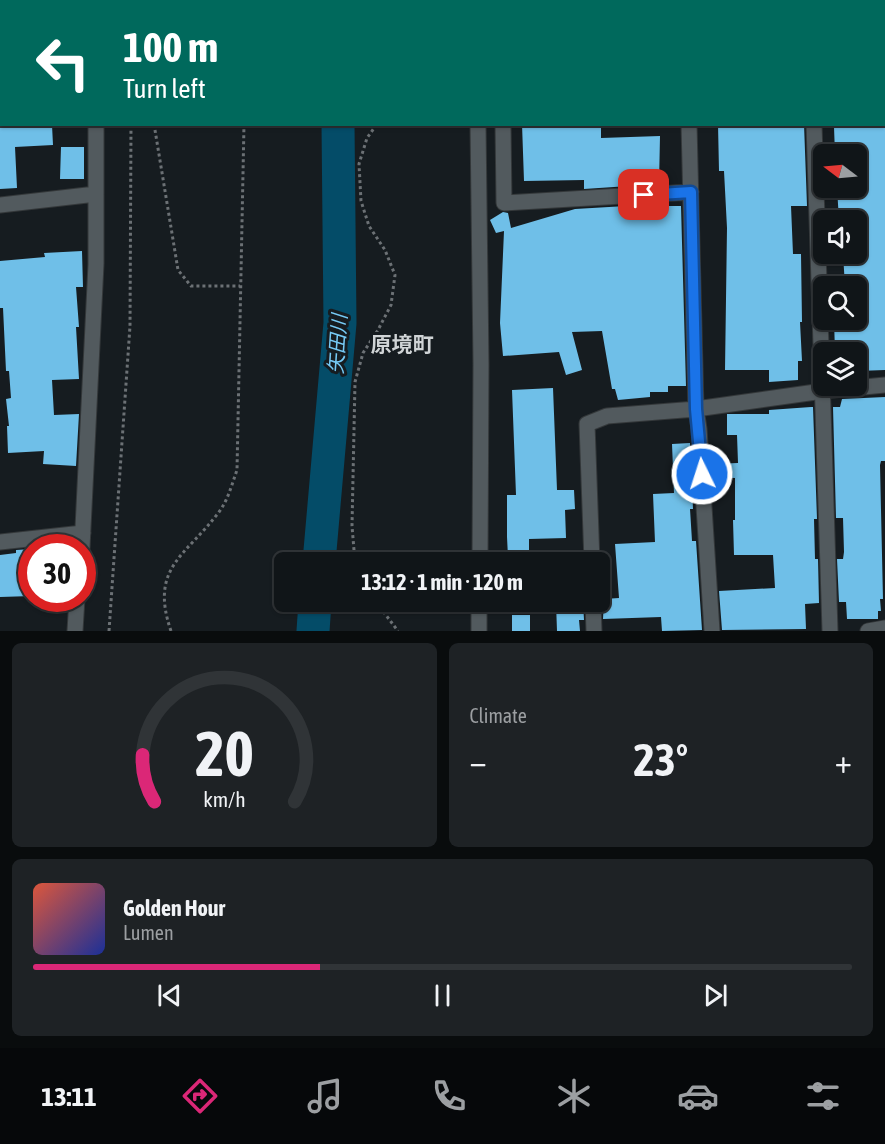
<!DOCTYPE html>
<meta charset="utf-8">
<style>
body{margin:0;font-family:"Asap Condensed","Noto Sans JP",sans-serif;background:#1e2225;color:#f1f3f6;height:100vh;display:flex;flex-direction:column;font-size:22px;white-space:nowrap}
*{box-sizing:border-box;margin:0}
p{font-size:20px;color:#9c9fa2}
.icon{flex:none;width:33px;height:33px;fill:none;stroke:currentColor;stroke-width:2;stroke-linecap:round;stroke-linejoin:round}
.map{position:relative;height:631px;overflow:hidden}
.details{display:flex;flex-direction:column;gap:12px;padding:12px;background:#090c0d;flex:1}
.details>*{flex:none}
.guide{position:absolute;left:0px;top:0px;width:885px;height:126px;box-shadow:0 2px 4px #0004,0 0 0 2px #303437;background:#00695c;color:#fff;overflow:hidden}
.needle{width:39px;rotate:286deg}
.fabs{position:absolute;left:813px;top:144px;display:grid;gap:12px}
.fabs a{display:grid;place-items:center;width:54px;height:54px;border-radius:9px;background:#101518;box-shadow:0 2px 4px #0004,0 0 0 2px #303437;font-size:30px}
.speed{position:absolute;left:18px;top:534px;display:flex;gap:12px;font-size:30px;font-weight:700;text-align:center}
.speed>*{display:grid;place-content:center;width:78px;height:78px;border-radius:50%;background:#101518;box-shadow:0 2px 4px #0004,0 0 0 2px #303437;line-height:1}
.speed .limit{border:9px solid #d22;background:#fff;color:#111}
.pin{position:absolute;display:grid;place-items:center;width:51px;height:51px;color:#fff;margin:-26px;border-radius:12px;box-shadow:0 3px 9px #0006}
.me{position:absolute;width:66px;margin:-33px;rotate:356deg;stroke-linejoin:round;filter:drop-shadow(0 0 4px #0008)}
.turn{display:flex;align-items:center;gap:21px;height:126px;padding:0 24px;font-size:27px}
.turn .icon{width:78px;height:78px;stroke-width:2.5}
.turn b{display:block;font-size:42px;line-height:51px}
.big{font-size:45px;font-weight:700;line-height:1.1}
.details .card{flex:1;display:flex;flex-direction:column;justify-content:center;gap:9px;min-width:0;padding:0 21px;border-radius:9px;background:#1e2225}
.details .dial{align-items:center;gap:0}
.dial svg{height:156px;overflow:visible;fill:none;stroke:#303437;stroke-width:7;stroke-linecap:round;text-anchor:middle}
.dial text{fill:#f1f3f6;stroke:none}
.song{display:flex;align-items:center;gap:18px}
.cover{width:72px;height:72px;border-radius:9px;background:linear-gradient(135deg,hsl(10 70% 55%),hsl(230 70% 35%))}
.played{height:6px;border-radius:3px;background:linear-gradient(90deg,#db2777 35%,#303437 35%)}
.keys{display:flex;justify-content:space-around;direction:ltr}
.heat{display:flex;justify-content:space-between;align-items:center;font-size:33px;direction:ltr}
.details .tiles{flex:1;display:grid;gap:12px;grid-template-columns:1fr 1fr}
.card:last-child{grid-column:span 2}
.trip{position:absolute;left:274px;top:552px;width:336px;height:60px;border-radius:9px;background:#101518;box-shadow:0 2px 4px #0004,0 0 0 2px #303437;font-weight:700;line-height:60px;text-align:center}
.tab-bar{display:flex;height:96px;justify-content:space-around;align-items:center;background:#06080a;color:#9c9fa2}
.tab-bar .icon{width:42px;height:42px}
.tab-bar .current{color:#db2777}
.tab-bar b{font-size:27px;color:#f1f3f6}
.map>svg:first-child{display:block}
.lines{fill:none;stroke-linecap:round;stroke-linejoin:round}
.river{stroke:#044c68;stroke-width:33}
.building{fill:#6fbfe8}
.street-casing{stroke:#34383a;stroke-width:17}
.path{stroke:#6c7175;stroke-width:3;stroke-dasharray:3 3;stroke-linecap:butt}
.street{stroke:#525a5e;stroke-width:15}
.route-casing{stroke:#114b97;stroke-width:15}
.route{stroke:#1a73e8;stroke-width:10}
.labels{text-anchor:middle;dominant-baseline:central;stroke-width:6;stroke-linejoin:round;paint-order:stroke}
.water-label{font-size:20px;font-style:italic;fill:#76caf5;stroke:#161c20}
.quarter-label{font-size:21px;font-weight:bold;fill:#d0d4d6;stroke:#161c20}
</style>
<div class="map">
<svg width="885" height="631" viewBox="0 0 885 631">
<rect width="100%" height="100%" fill="#161c20"/>
<g class="lines">
<!-- river -->
<path class="river" d="M337,0v2
M319,562l21,-239 -2,-199
M313,631l2,-29"/>
</g>
<!-- building -->
<path class="building" d="M20,124l32,1 1,20 -38,2 2,41 -17,1v-63z
M522,124h79v14l59,-2 -1,48 -75,5v-9l-60,1z
M718,124h86l3,82h-16l2,48h8l1,68h-2l2,39h-4v19l-29,2v-12h-44l2,-142 -3,-57h-5z
M836,124h49v246l-27,1v-19h-23l-1,-32h22v-34h-11l-2,-32h13v-34h-17l-2,-32h19v-34h-21l-1,-27h2z
M61,147h23v32h-24z
M660,204v2h21l5,180h-18v6h-18v5l-32,3 -3,-11h-3l-10,-58 -30,1 10,38 -16,5 -7,-23 -56,4 -3,-33 4,-92 -8,2 -6,-13 13,-8 5,1 3,15 64,-19z
M82,251l1,36h-7l3,40h-3l3,52 -27,1 2,35 25,-1 -3,52 -33,-2 1,-13 -36,2 -1,-27h2l-3,-27 5,-1 -2,-27h-3l-3,-63h-3v-47l45,-4 -1,-4z
M553,388l4,102h17l1,19 -10,1 1,28 -37,1v23h-13v-5h-8l-1,-20v-42h9l-4,-105z
M885,397v64h-4l-1,4 3,134h-3l1,12h-3v8h-31l-1,-17h-7l-2,-43h6l1,-7 -1,-34h-7l-3,-111h7l2,-8z
M811,407h2l4,112h-3l1,40h3l1,44 -14,1 1,25 -84,1 -3,-39 56,-3 -2,-33h-39l-1,-35h2v-42l-23,-1 -1,-13 27,-1 -1,-28h-10v-21h42v-4z
M690,443l3,66h-3l2,32h4l6,89 -40,1 -1,-14 -58,2 1,-20 15,-1 -4,-54 40,-2 -2,-48 21,-1 -2,-49z
M32,549v47l-32,1v-42l16,-2v-3z
M583,602l1,18h-5l1,11h-23l-1,-28z
M512,615h18v16h-18z"/>
<g class="lines">
<!-- street casing -->
<g class="street-casing">
<path id="street" d="M95,0v2
M475,0v2
M508,0v2
M809,0v2
M715,2l43,-2
M478,124l3,240 -1,198
M503,124l1,79 187,-11
M689,124l7,285 3,20 13,202
M814,124l16,507
M0,205l96,-11
M0,542l83,-9
M82,548l14,-284v-140
M592,562l-5,-138 20,-8 89,-7 127,-18 62,-6
M593,602l1,29
M75,631l2,-33
M479,631v-29
M868,631l17,-3"/>
</g>
<!-- path -->
<path class="path" d="M245,0v2
M392,0v2
M131,2v-2
M154,124l24,146 13,16h49
M355,562l-3,-36 3,-144 8,-29 15,-23 13,-25 4,-30 -10,-25 -16,-24 -8,-25 -2,-37 8,-26 10,-14
M376,602l22,29
M109,631l21,-305 1,-202
M171,631c-22,-64 15,-75 48,-119 9,-12 13,-28 18,-42l7,-346"/>
<!-- street -->
<use href="#street" class="street"/>
</g>
<g class="lines">
<!-- route casing -->
<g class="route-casing">
<path id="route" d="M644,195l47,-3 5,217 6,65"/>
</g>
<!-- route -->
<use href="#route" class="route"/>
</g>
<g class="labels">
<!-- water labels -->
<g class="water-label">
<text transform="translate(337 344) rotate(-86)">矢田川</text>
</g>
<!-- quarter labels -->
<g class="quarter-label">
<text x="402" y="344">原境町</text>
</g>
</g>
</svg>
<div class="fabs">
<a><svg class="needle" viewBox="-14 -14 28 28"><path d="M0-13l5 13h-10z" fill="#e53935"/><path d="M0 13l5-13h-10z" fill="#9c9fa2"/></svg></a>
<a><svg class="icon" aria-label="sound" viewBox="0 0 24 24"><path d="M4 9h4l5-4v14l-5-4H4zM17 9q2 3 0 6"/></svg></a>
<a><svg class="icon" aria-label="search" viewBox="0 0 24 24"><circle cx="10" cy="10" r="6"/><path d="M15 15l6 6"/></svg></a>
<a><svg class="icon" aria-label="layers" viewBox="0 0 24 24"><path d="M12 4l9 5-9 5-9-5zM3 14l9 5 9-5"/></svg></a>
</div>
<div class="speed"><div class="limit">30</div></div>
<div class="pin" style="left:644px;top:195px;background:#d93025"><svg class="icon" aria-label="arrive" viewBox="0 0 24 24"><path d="M6 21V4h12l-3 4 3 4H6"/></svg></div>
<svg class="me" style="left:702px;top:474px" viewBox="-20 -20 40 40"><circle r="17" fill="#1a73e8" stroke="#fff" stroke-width="3"/><path d="M0-11L8 9 0 5-8 9z" fill="#fff"/></svg>
<div class="trip">13:12 · 1 min · 120 m</div>
<div class="guide">
<div class="turn"><svg class="icon" aria-label="left" viewBox="0 0 24 24"><path d="M17 20v-9H6M10 6l-5 5 5 5"/></svg><div><b>100 m</b>Turn left</div></div>
</div>
</div>
<section class="details">
<div class="tiles">
<div class="card dial"><svg viewBox="0 0 100 80">
<path d="M14 69A42 42 0 1 1 86 69"/>
<path d="M14 69A42 42 0 0 1 8 45" stroke="#db2777"/>
<text x="50" y="56" font-size="32" font-weight="700">20</text>
<text x="50" y="72" font-size="11">km/h</text>
</svg></div>
<div class="card"><p>Climate</p>
<div class="heat"><a>−</a><b class="big">23°</b><a>+</a></div>
</div>
<div class="card">
<div class="song"><i class="cover"></i><div><b>Golden Hour</b><p>Lumen</p></div></div>
<div class="played"></div>
<div class="keys"><svg class="icon" aria-label="previous" viewBox="0 0 24 24"><path d="M18 5L8 12l10 7zM5 5v14"/></svg><svg class="icon" aria-label="pause" viewBox="0 0 24 24"><path d="M8 5v14M16 5v14"/></svg><svg class="icon" aria-label="next" viewBox="0 0 24 24"><path d="M6 5l10 7-10 7zM19 5v14"/></svg></div>
</div>
</div>
</section>
<nav class="tab-bar">
<b>13:11</b>
<svg class="icon current" aria-label="directions" viewBox="0 0 24 24"><path d="M12 3l9 9-9 9-9-9zM9 14v-3h6M13 9l2 2-2 2"/></svg>
<svg class="icon" aria-label="music" viewBox="0 0 24 24"><path d="M9 18V5l10-2v13"/><circle cx="6" cy="18" r="3"/><circle cx="16" cy="16" r="3"/></svg>
<svg class="icon" aria-label="phone" viewBox="0 0 24 24"><path d="M5 4h4l2 5-3 2q2 4 5 5l2-3 5 2v4C11 20 4 13 5 4z"/></svg>
<svg class="icon" aria-label="climate" viewBox="0 0 24 24"><path d="M12 3v18M4 7l16 10M4 17L20 7"/></svg>
<svg class="icon" aria-label="car" viewBox="0 0 24 24"><path d="M5 17H2v-5l4-1 3-4h7l3 4 3 1v5h-3M9 17h6M6 11h13"/><circle cx="7" cy="17" r="2"/><circle cx="17" cy="17" r="2"/></svg>
<svg class="icon" aria-label="filters" viewBox="0 0 24 24"><path d="M4 7h16M4 17h16"/><circle cx="9" cy="7" r="2"/><circle cx="15" cy="17" r="2"/></svg>
</nav>
